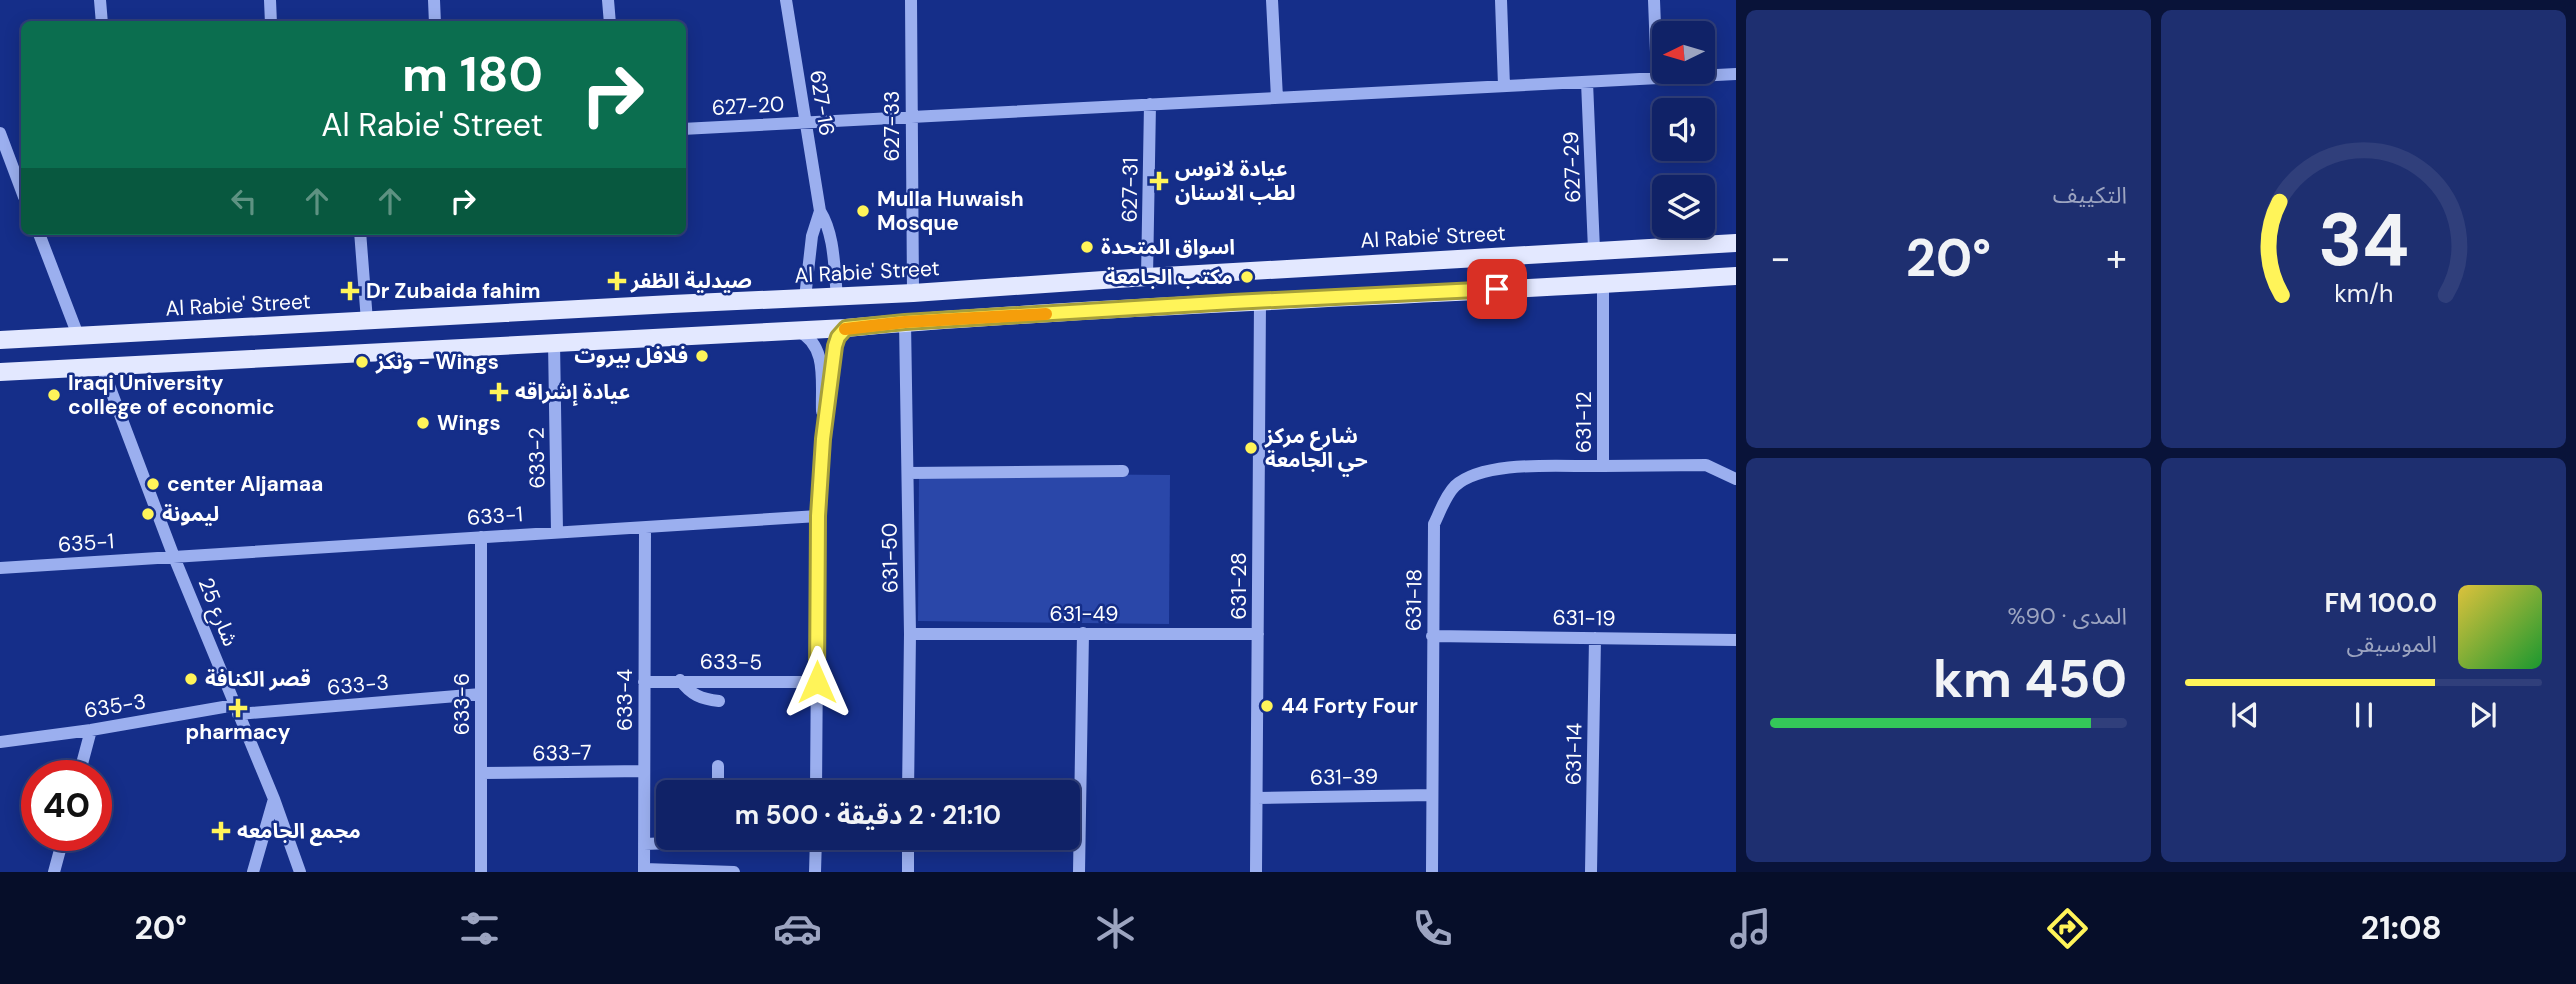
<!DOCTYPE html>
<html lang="ar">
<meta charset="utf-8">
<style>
body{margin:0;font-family:"DM Sans","Noto Sans Arabic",sans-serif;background:#1e2f70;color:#f1f3f6;direction:rtl;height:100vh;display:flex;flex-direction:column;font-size:26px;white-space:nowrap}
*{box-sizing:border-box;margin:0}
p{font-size:23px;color:#9ca4c0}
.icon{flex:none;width:38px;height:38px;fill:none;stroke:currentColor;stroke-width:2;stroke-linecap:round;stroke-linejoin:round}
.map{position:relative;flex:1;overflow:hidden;direction:ltr}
.sheet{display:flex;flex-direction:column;gap:10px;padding:10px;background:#091339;width:840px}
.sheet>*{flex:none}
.hud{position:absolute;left:21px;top:21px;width:665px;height:214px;border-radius:10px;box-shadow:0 4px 18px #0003,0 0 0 2px #303f7b;direction:rtl;background:#0b6e4f;color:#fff;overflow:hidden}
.needle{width:46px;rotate:265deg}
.controls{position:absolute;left:1652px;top:21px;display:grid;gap:14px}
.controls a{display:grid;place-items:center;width:63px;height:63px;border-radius:10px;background:#102267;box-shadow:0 4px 18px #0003,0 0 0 2px #303f7b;font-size:35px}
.speed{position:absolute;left:21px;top:760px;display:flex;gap:14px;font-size:35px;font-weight:700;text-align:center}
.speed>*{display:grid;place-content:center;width:91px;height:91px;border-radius:50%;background:#102267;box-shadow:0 4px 18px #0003,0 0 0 2px #303f7b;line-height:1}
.speed .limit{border:10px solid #d22;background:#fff;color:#111}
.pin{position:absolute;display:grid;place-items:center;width:60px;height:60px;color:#fff;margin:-30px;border-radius:14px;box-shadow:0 4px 10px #0006}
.me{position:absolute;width:77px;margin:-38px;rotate:0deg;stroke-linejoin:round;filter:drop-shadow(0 0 5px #0008)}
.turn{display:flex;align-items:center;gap:24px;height:147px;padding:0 28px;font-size:32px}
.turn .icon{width:91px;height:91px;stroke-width:2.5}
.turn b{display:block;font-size:49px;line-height:60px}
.lanes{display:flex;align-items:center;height:66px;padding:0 28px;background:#0003;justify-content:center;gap:35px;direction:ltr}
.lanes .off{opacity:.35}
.big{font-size:52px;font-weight:700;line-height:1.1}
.sheet .tile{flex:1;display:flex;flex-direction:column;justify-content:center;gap:10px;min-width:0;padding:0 24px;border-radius:10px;background:#1e2f70}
.sheet .dial{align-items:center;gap:0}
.dial svg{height:182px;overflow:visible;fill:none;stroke:#303f7b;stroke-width:7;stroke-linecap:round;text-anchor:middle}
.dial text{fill:#f1f3f6;stroke:none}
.song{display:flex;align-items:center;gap:21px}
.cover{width:84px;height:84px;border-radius:10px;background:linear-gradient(135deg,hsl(50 70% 55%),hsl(130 70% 35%))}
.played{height:7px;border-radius:4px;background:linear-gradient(90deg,#fff459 70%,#303f7b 70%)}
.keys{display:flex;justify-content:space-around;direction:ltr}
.heat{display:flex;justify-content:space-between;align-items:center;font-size:38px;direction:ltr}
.charge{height:10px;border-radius:5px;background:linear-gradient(90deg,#34c759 90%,#303f7b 0)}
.sheet .tiles{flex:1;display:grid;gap:10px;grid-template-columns:repeat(2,1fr)}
.trip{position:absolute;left:656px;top:780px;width:424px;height:70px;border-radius:10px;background:#102267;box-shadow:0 4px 18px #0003,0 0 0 2px #303f7b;font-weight:700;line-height:70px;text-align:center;direction:rtl}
.menu{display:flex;height:112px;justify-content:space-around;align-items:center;background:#060e29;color:#9ca4c0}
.menu .icon{width:49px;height:49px}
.menu .selected{color:#fff459}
.menu b{font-size:32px;color:#f1f3f6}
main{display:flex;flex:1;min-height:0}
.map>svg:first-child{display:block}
.green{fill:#2a47a9}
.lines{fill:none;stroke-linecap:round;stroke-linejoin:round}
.minor{stroke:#9bafef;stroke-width:12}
.major{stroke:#e3e8ff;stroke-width:18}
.route-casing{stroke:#a69f3a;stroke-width:18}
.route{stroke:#fff459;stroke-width:12}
.slow{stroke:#f59e0b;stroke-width:12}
.poi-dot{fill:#fff459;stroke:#152e89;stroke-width:2.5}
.labels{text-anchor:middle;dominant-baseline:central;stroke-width:5;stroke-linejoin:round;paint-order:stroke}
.street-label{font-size:21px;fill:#fff;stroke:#152e89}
.poi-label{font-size:21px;font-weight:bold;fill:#fff;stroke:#152e89;text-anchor:start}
</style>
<main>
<section class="sheet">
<div class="tiles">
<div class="tile dial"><svg viewBox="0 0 100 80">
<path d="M14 69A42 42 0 1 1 86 69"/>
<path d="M14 69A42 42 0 0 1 13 28" stroke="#fff459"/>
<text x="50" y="56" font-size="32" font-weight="700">34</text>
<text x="50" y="72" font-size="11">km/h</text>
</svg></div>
<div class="tile"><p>التكييف</p>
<div class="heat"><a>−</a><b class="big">20°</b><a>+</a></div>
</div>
<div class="tile">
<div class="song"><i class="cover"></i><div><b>100.0 FM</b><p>الموسيقى</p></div></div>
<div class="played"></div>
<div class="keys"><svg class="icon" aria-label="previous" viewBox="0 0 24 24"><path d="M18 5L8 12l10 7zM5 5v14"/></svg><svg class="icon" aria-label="pause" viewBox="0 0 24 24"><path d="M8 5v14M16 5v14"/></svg><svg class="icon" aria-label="next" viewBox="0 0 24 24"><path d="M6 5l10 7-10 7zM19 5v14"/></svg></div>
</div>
<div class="tile"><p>المدى · 90%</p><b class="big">450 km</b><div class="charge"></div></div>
</div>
</section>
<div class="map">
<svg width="1736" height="872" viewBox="0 0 1736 872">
<rect width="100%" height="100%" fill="#152e89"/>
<!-- green -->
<path class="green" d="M919,473l251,2 -1,149 -251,-3z"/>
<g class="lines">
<!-- minor -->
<path class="minor" d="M100,0l2,24
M270,0l1,24
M434,0l1,24
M608,0l2,24
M786,0l34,211c15,24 14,58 17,85
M911,0l2,293
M1272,0l5,98
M1501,0l3,86
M1654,0l3,78
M1587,82l7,168
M682,129l1054,-55
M0,133l24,64
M38,231l41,107
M360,231l7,90
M1147,277l3,-173
M1603,285v181l103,-1 30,14
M805,298l7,-62 8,-25
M905,322l5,312 -2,159
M798,331c30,14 23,51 24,80
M554,342l3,190
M102,367l72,190 100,242 26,73
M908,473l215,-2
M481,537v335
M0,568l818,-52
M910,634h348
M1432,636l304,4
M680,680c11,15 21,19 39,21
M644,682h173
M238,714l243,-20
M0,742l91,-12 144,-25
M481,773l163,-2
M79,775l12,-45
M718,793v-27
M816,793l2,-277 5,-77 12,-93 11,-18
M1257,798l175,-3
M644,844l54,-2 13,-4
M644,869l90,3
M54,872l10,-37
M253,872l21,-73
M644,872l1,-344
M815,872l1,-34
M908,872v-34
M1079,872l4,-239
M1256,872l4,-571
M1432,872l2,-348c6,-12 11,-28 21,-38 30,-27 108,-19 148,-20
M1591,872l4,-234"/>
<!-- major -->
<path class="major" d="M0,340l672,-36 241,-11 234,-16 589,-34
M0,372l846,-44c85,-8 169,-13 254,-18 212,-12 424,-20 636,-34"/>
</g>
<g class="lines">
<!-- route casing -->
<g class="route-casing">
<path id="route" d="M817,682l1,-166 5,-77 12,-93 3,-9 8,-9 59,-6 328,-20 264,-13"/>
</g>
<!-- route -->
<use href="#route" class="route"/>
<!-- slow -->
<path class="slow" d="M845,329l60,-7 141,-8"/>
</g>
<!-- markers -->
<g class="poi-dot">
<path d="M1155.5 170.5h7v7h7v7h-7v7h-7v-7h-7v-7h7z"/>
<circle cx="863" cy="211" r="7"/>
<circle cx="1087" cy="247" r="7"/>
<circle cx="1247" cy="277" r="7"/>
<path d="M613.5 270.5h7v7h7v7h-7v7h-7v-7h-7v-7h7z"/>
<path d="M346.5 280.5h7v7h7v7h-7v7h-7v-7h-7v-7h7z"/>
<circle cx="702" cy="356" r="7"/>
<circle cx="362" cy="362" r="7"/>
<path d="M495.5 381.5h7v7h7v7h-7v7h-7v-7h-7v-7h7z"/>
<circle cx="54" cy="395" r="7"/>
<circle cx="423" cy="423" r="7"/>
<circle cx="1251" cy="448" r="7"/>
<circle cx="153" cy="484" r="7"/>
<circle cx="148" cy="514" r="7"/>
<circle cx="191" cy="679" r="7"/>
<circle cx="1267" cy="706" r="7"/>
<path d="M234.5 697.5h7v7h7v7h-7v7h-7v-7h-7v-7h7z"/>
<path d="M217.5 820.5h7v7h7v7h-7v7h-7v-7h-7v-7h7z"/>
</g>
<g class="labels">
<!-- street labels -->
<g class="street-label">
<text transform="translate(822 103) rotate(81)">627-16</text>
<text transform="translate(748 106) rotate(-3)">627-20</text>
<text transform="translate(892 126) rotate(-90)">627-33</text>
<text transform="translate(1572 167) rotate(-92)">627-29</text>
<text transform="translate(1130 190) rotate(-89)">627-31</text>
<text transform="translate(1433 237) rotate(-3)">Al Rabie' Street</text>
<text transform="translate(867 272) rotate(-3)">Al Rabie' Street</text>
<text transform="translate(238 305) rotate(-3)">Al Rabie' Street</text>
<text transform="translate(1584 422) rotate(-90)">631-12</text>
<text transform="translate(537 458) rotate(-91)">633-2</text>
<text transform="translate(495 516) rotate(-4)">633-1</text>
<text transform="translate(86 543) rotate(-4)">635-1</text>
<text transform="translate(890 558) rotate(-91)">631-50</text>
<text transform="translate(1239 586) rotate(-90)">631-28</text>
<text transform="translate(1414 600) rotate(-89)">631-18</text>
<text transform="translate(218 612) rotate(68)">شارع 25</text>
<text x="1084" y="614">631-49</text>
<text transform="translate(1584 618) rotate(1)">631-19</text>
<text transform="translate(731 662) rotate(1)">633-5</text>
<text transform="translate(358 685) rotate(-5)">633-3</text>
<text transform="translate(625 700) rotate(-90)">633-4</text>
<text transform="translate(462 704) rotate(-90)">633-6</text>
<text transform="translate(115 706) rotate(-9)">635-3</text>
<text transform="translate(562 753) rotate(-1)">633-7</text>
<text transform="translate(1574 754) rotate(-89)">631-14</text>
<text transform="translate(1344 777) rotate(-1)">631-39</text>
</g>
<!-- poi labels -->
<g class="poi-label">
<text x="1175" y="169">عيادة لانوس<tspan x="1175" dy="24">لطب الاسنان</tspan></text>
<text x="877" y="199">Mulla Huwaish<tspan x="877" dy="24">Mosque</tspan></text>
<text x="1101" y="247">اسواق المتحدة</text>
<text x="1233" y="277" text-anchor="end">مكتب الجامعة</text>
<text x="631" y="281">صيدلية الظفر</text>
<text x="366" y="291">Dr Zubaida fahim</text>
<text x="688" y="356" text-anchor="end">فلافل بيروت</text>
<text x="376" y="362">ونكز - Wings</text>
<text x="68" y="383">Iraqi University<tspan x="68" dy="24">college of economic</tspan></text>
<text x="515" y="392">عيادة إشراقه</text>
<text x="437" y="423">Wings</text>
<text x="1265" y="436">شارع مركز<tspan x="1265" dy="24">حي الجامعة</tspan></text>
<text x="167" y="484">center Aljamaa</text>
<text x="162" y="514">ليمونة</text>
<text x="205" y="679">قصر الكنافة</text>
<text x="1281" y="706">44 Forty Four</text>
<text x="238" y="732" text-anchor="middle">pharmacy</text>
<text x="237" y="831">مجمع الجامعه</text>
</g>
</g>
</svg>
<div class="controls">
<a><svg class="needle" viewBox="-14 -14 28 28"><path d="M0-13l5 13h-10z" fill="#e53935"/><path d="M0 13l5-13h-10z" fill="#9ca4c0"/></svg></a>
<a><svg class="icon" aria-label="sound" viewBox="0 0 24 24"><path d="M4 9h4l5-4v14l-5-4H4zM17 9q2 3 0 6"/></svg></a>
<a><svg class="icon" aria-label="layers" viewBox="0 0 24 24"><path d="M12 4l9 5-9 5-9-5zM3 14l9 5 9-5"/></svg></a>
</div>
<div class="speed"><div class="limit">40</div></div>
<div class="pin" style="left:1497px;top:289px;background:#d93025"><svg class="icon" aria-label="arrive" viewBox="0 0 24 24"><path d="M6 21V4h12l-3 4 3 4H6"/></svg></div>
<svg class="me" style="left:817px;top:682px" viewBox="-20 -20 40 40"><path d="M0-17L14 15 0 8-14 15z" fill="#fff459" stroke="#fff" stroke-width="4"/></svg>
<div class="trip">21:10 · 2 دقيقة · 500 m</div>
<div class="hud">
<div class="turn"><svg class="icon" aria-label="right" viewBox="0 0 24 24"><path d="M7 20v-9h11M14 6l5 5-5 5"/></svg><div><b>180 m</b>Al Rabie' Street</div></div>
<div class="lanes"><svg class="icon off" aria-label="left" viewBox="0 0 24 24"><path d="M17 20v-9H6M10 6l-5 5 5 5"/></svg><svg class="icon off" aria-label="ahead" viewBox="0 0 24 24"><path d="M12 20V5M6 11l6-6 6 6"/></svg><svg class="icon off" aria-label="ahead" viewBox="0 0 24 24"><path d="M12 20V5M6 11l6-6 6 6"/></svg><svg class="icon" aria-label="right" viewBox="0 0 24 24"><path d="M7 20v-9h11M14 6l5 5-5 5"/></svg></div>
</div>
</div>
</main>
<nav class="menu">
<b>21:08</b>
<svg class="icon selected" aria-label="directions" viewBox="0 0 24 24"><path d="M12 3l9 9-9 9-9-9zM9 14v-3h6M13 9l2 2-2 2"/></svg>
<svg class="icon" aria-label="music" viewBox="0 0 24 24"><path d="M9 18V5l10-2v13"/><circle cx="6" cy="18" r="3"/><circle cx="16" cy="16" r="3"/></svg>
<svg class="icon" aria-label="phone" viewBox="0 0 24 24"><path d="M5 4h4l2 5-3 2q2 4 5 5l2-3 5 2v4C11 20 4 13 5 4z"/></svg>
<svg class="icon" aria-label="climate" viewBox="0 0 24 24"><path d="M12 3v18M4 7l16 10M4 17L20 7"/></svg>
<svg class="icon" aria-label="car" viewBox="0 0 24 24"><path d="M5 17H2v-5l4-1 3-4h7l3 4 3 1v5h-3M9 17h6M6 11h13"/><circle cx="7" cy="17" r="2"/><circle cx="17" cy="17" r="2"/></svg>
<svg class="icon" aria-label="filters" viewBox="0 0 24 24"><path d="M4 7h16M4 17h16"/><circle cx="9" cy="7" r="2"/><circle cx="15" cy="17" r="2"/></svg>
<b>20°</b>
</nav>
